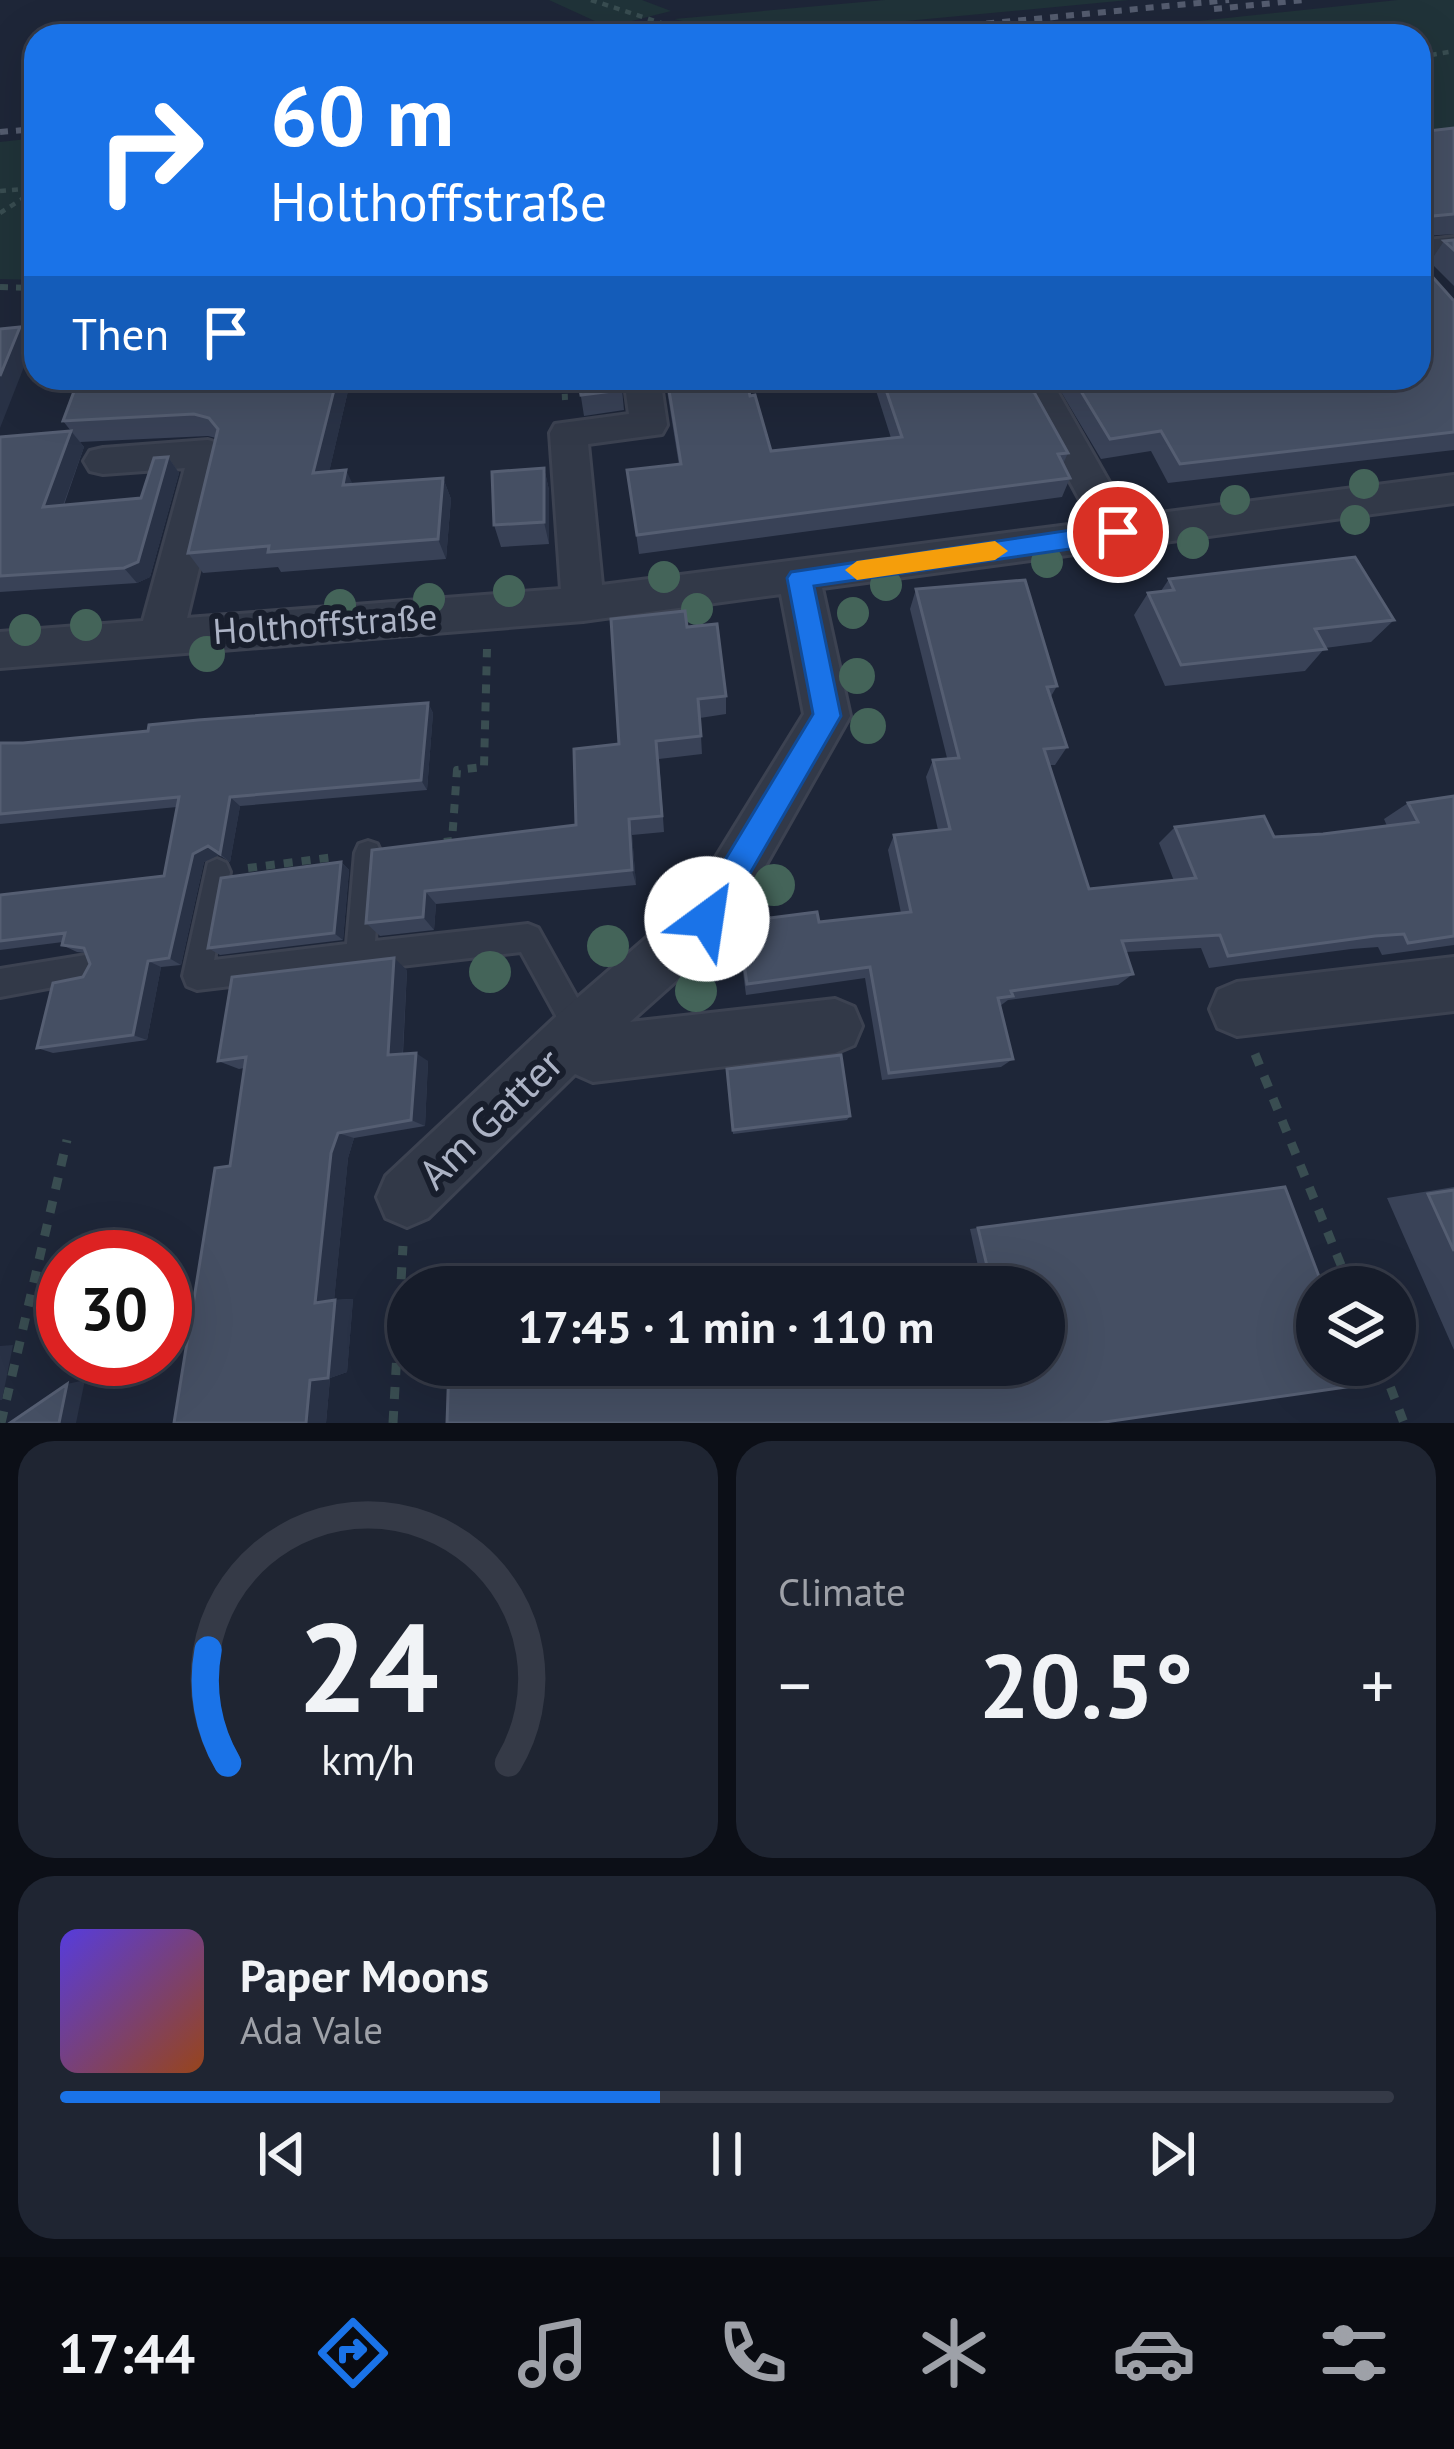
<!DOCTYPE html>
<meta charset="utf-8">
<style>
body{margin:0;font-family:"PT Sans",sans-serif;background:#1f2532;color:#f1f3f6;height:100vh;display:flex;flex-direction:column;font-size:45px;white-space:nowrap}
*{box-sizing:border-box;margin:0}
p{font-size:39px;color:#9ea1a8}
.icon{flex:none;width:66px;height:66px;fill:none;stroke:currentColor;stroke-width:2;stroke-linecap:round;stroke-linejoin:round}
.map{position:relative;height:1423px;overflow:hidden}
.panel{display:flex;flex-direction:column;gap:18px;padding:18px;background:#0c0f17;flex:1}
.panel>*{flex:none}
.hud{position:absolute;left:24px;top:24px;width:1407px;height:366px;border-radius:36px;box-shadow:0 12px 48px #0002,0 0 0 3px #353a47;background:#1a73e8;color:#fff;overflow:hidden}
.fabs{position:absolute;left:1296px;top:1266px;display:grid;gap:24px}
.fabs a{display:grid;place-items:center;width:120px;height:120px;border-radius:50%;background:#161c2a;box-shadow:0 12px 48px #0002,0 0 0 3px #353a47;font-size:60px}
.speed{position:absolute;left:36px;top:1230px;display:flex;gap:24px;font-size:60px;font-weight:700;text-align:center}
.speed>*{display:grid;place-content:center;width:156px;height:156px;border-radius:50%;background:#161c2a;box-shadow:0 12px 48px #0002,0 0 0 3px #353a47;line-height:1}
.speed .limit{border:18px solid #d22;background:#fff;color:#111}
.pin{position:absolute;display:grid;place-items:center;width:102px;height:102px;color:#fff;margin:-51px;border:6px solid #fff;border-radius:50%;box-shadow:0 3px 12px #0007}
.me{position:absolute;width:132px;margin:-66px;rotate:31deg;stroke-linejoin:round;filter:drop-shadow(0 0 9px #0008)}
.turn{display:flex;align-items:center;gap:42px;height:252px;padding:0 48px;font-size:54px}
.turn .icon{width:156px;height:156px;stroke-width:2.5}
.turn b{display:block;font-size:84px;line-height:102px}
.then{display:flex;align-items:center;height:114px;padding:0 48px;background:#0003;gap:24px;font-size:45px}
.big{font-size:90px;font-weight:800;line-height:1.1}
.panel .card{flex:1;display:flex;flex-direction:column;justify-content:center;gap:18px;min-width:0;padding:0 42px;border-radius:36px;background:#1f2532}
.panel .dial{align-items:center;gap:0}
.dial svg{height:312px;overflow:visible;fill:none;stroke:#353a47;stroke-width:7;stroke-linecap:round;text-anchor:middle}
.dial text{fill:#f1f3f6;stroke:none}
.song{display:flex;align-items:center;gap:36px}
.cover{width:144px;height:144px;border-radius:18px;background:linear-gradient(135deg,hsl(250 70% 55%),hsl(20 70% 35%))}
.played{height:12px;border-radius:6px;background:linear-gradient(90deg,#1a73e8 45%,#353a47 45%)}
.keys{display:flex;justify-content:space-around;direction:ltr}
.heat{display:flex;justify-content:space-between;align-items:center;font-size:66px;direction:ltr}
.panel .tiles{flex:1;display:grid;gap:18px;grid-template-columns:1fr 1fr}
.card:last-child{grid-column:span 2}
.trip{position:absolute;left:387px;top:1266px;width:678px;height:120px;border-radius:60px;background:#161c2a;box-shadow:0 12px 48px #0002,0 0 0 3px #353a47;font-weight:800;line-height:120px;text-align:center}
.tab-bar{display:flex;height:192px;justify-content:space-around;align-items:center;background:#090b11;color:#9ea1a8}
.tab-bar .icon{width:84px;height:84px}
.tab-bar .current{color:#1a73e8}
.tab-bar b{font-size:54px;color:#f1f3f6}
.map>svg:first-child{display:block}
.green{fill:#203339}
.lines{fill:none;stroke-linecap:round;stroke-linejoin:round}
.service-casing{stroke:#3c4251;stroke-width:6}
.minor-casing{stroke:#3c4251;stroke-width:6}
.path-far3{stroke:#394d51;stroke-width:4.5;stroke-dasharray:6 6;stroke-linecap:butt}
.path-far2{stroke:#394d51;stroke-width:6;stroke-dasharray:8 8;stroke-linecap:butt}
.path-far1{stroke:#394d51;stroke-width:8;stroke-dasharray:9 9;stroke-linecap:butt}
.path{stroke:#394d51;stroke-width:9;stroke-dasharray:12 12;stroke-linecap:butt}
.service{fill:#323948;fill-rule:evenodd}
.minor{fill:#323948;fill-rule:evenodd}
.rail{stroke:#545c6f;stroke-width:6;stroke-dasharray:8 8;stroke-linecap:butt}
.tree{fill:#446459}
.wall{fill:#394257}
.shaded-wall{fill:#293246}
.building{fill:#454f63;stroke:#555e72;stroke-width:3}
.route{fill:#1a73e8;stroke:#114b97;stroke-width:3}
.slow{fill:#f59e0b}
.labels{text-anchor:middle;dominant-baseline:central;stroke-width:12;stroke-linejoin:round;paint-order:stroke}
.street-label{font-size:36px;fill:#acb3c5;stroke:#181e2c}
.near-street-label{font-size:42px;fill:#acb3c5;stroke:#181e2c}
</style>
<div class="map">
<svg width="1454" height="1423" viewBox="0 0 1454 1423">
<rect width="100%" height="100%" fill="#1e2638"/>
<!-- green -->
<path class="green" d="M549,0h93l29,11 -39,10 44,15h-226l147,-14z
M885,0h244l-382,36 -73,-17z
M1398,0h56v128l-35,3v-95h-364z
M36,138v142l-36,-1v-137z"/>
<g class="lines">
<!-- service casing -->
<g class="service-casing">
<path id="service" d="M368,841l9,3 4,9 -6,88 153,-17 10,4 52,93 5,10 -5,10 -10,5 -10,-5 -49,-89 -324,38 -10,-4 -4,-10 25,-113 9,-4 9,4 4,9 -16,88 133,-16 8,-91 4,-9z
M86,955l10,4 4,10 -4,10 -96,18v-28z"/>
</g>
<!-- minor casing -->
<g class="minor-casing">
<path id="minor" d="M1454,237v18l-35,4v-18z
M624,378h36l7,47 -5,9 -74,10 14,141 490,-63 -62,-114 -49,-11 -11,-19h36l50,11 73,128 325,-42v28l-632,85 28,128 -125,221 -95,85 205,-23 19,8 8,19 -8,19 -19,8 -242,29 -18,-8 -147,144 -21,9 -21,-9 -9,-21 9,-21 175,-164 128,-111 115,-187 -23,-120 -198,27 -583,47v-36l143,-11 42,-153 -82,6 -13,-3 -6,-10 6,-10 13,-3 105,-8 13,4 6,9 -40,165 374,-29 -11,-156 5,-9 74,-10z
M1454,957v54l-217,25 -19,-8 -8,-19 8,-19 19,-8z"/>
</g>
<!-- path-far3 -->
<path class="path-far3" d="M591,0l110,36
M1419,57l35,-6
M0,191l35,-3
M0,213l36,-23"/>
<!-- path-far2 -->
<path class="path-far2" d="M0,287l36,1
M564,378l1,22"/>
<!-- path-far1 -->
<path class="path-far1" d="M444,842l8,-1 5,-71 27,-3 3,-118
M248,868l86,-11"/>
<!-- path -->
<path class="path" d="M1255,1054l95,233
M1382,1365l22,58
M1,1423l66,-283
M393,1423l10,-177"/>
<!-- service -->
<use href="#service" class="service"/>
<!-- minor -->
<use href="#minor" class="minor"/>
<!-- rail -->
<path class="rail" d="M1214,9l90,-9
M859,36l370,-36
M0,132l36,-3"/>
</g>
<!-- trees -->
<g class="tree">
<circle cx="1364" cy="484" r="15"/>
<circle cx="1235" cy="500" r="15"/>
<circle cx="1355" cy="520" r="15"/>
<circle cx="1193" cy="543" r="16"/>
<circle cx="1047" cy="562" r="16"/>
<circle cx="664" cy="577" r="16"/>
<circle cx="886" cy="585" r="16"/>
<circle cx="509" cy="591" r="16"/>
<circle cx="429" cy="599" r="16"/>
<circle cx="340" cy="605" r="16"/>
<circle cx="697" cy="609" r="16"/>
<circle cx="853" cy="613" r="16"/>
<circle cx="86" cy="625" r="16"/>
<circle cx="25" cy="630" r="16"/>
<circle cx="207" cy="654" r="18"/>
<circle cx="857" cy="676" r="18"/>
<circle cx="868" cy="726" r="18"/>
<circle cx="774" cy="885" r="21"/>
<circle cx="608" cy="946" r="21"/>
<circle cx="490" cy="972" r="21"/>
<circle cx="696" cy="991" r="21"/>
</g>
<!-- wall -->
<path class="wall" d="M1454,128v106l-30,2 -5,7v-111z
M1454,240v46l-24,-24 14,-21z
M1454,301v149l-286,33 -17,-32 -50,8 -44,-74 -30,-7h392z
M351,378l-22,94 24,13 90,-7 8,21 -5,60 -165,13 -3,-5 -75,6 -15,-20 28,-115 -8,-2 -128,6 4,5 -20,58 77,-7 27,-41 11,16 -29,104 -13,6 -137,9v-155l71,-6 -8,-10z
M578,378h43l3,32 -40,6z
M665,378h81l4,18 21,55 120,-13 -19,-60h112l84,75 -5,11 7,14 -8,19 -423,57 -12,-84 52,-5z
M544,468l5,22v54l-48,3 -7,-22z
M1169,579l225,41 -23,22 -46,6 -20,23 -140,15 -31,-71 14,-22 13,-2z
M916,589l141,97 -7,12 17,49 -12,18h-6l40,124 85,-8 -15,-38 16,-16 99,10 49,-3 64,-8 -3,-7 24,-16 46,-7v149l-72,10 -4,-8 -27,2 -142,19 -8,-20 -75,4 7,22 -15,11 -110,15 -8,6 13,53 -12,8 -119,13 -17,-102 -119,17 -8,-60v-13h81l82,-9 -13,-63 6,-15 44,-5 -12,-53 7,-17 14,-2 -37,-149z
M687,627l39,69v18l-26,4 2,36 -43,5 5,73 -32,3 4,50 -200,19 -2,26 -54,6 -14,-13 6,-73 204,-25 43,-81z
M428,703l5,10 -6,77 -187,16 -10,56 -11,-7 -15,7 -23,103 -20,2 -14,73 -94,13 -16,-5 53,-84 -4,-11 -9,-1 -15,-7 1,-3 -63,8v-55l164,-19 13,-69 -177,17v-81h23z
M341,862l8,8 -6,70 -123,15 -12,-7z
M407,970l-4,84 25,7 -3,65 -71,12 -6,20 -14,142 19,-1 -6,73 -17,6 -4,45h-152l56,-257 14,-98 -5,1 -21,-8z
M727,1069l123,47 -3,4 -114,14z
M1285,1187l38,100h-487l142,-21 -8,-37z
M1454,1187v163l-67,-152z"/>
<!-- shaded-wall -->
<path class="shaded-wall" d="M20,327l13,17 -33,84v-52z
M337,378h14l-27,116 -11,-21z
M71,431l13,16 -27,75 -14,-15z
M168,457l11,16 -29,104 -13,6 -13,-15z
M544,468l5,22v54l-5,-22z
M346,470l10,21 -13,-6z
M443,478l8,21 -5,60 -8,-20z
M428,703l5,10 -6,77 -6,-10z
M230,797l10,9 -10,56 -10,-8z
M629,819l3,16 4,50 -4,-15z
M208,846l11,9 -15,7 -23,103 -12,-7 24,-104z
M341,862l8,8 -6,70 -9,-7z
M425,891l11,13 -2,26 -11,-13z
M394,958l13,12 -5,94 -14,-9z
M148,961l13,6 -14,73 -14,-5z
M416,1053l12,8 -3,65 -14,-6z
M338,1133l16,5 -6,20 -14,143 -19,2 16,-150z
M353,1299l-6,73 -17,6 -4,45h-20l4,-43 25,-80z
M13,1345l-11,55h-2v-54z
M85,1380l-9,43h-17l8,-39z"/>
<!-- building -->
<path class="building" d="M1454,128v86l-21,2 -4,13 -10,-10v-87z
M1454,240v10l-10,-9z
M1429,273l25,28v131l-274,32 -19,-33 -51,8 -37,-61h346v-104z
M20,327l-20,49v-47z
M79,378h258l-24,95 33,-3 -3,15 100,-7 -5,61 -170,13 1,-6 -81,7 30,-124 -9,-11 -15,-4 -131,7z
M578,378h42l1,12 -40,5z
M667,378h79l4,18 5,-1 16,56 131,-14 -20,-59h102l2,3 48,11 34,61 -10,1 12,24 -433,57 -10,-65 54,-6z
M71,431l-28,76 98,-9 13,-40 14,-1 -30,105 -14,6 -124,8v-139z
M544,468v54l-50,3 -2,-53z
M1355,557l39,63 -79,9 11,20 -145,16 -33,-72 26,-3 -5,-11z
M1025,580l32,106 -10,1 20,60 -23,2 45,140 107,-11 -21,-51 89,-11 10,21 49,-3 95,-12 -10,-19 46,-7v140l-46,7 -4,-9 -29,2 -147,20 -8,-21 -98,6 11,33 -122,17 2,5 -15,2 15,61 -124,14 -19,-106 -123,17 -9,-62 79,-10 2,10 92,-10 -17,-77 56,-6 -17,-69 26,-2 -43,-169z
M685,611l2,16 30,-3 9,72 -28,3 3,37 -45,5 6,75 -33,3 3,51 -207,21 -2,26 -57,6 6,-73 204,-25 -2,-76 45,-5 -8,-125z
M428,703l-7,77 -191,17 -10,57 -12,-8 -15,8 -24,104 -21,3 -15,74 -96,13 16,-65 30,-6 7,-13 -6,-16 -22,-3 3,-12 -65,8v-46l164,-19 15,-79 -179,17v-71h23l125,-12 1,-6 49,-5z
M341,862l-7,71 -126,15 13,-70z
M394,958l-6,97 28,-2 -5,67 -73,13 -7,20 -16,150 20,-3 -7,78 -18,2 -4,43h-132l41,-255 15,-2 16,-109 -28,4 14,-84z
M841,1055l9,61 -117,14 -6,-61z
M1285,1187l38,100h-6v78h36l7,20 -262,38h-651l2,-58h595v-78h-198l141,-21 -9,-38z
M1454,1190v61l-26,-57z
M798,1278l2,9h-63z
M67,1384l-8,39h-49z"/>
<!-- route -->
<path class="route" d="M1118,523l12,9 -12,10 -304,44 27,130 -123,213 -11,5 -11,-5 -5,-10 5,-11 117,-194 -26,-136 4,-6z"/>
<!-- slow -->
<path class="slow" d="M995,541l13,10 -13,9 -138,20 -12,-10 12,-9z"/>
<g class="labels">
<!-- street labels -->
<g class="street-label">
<text transform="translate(325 623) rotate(-4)">Holthoffstraße</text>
</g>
<!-- near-street labels -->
<g class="near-street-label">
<text transform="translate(490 1118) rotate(-44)">Am Gatter</text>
</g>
</g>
</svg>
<div class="fabs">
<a><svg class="icon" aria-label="layers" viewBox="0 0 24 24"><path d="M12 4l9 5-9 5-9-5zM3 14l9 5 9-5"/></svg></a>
</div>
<div class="speed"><div class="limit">30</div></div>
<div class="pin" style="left:1118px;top:532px;background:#d93025"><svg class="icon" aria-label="arrive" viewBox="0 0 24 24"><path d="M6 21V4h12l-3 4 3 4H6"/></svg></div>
<svg class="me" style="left:707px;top:919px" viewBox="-20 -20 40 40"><circle r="19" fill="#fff"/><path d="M0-13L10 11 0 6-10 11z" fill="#1a73e8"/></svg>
<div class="trip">17:45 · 1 min · 110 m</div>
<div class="hud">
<div class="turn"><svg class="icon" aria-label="right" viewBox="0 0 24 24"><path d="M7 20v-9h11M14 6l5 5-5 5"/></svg><div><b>60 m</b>Holthoffstraße</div></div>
<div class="then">Then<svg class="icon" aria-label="arrive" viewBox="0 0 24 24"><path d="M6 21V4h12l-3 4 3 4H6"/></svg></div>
</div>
</div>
<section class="panel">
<div class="tiles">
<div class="card dial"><svg viewBox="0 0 100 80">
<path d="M14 69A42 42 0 1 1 86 69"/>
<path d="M14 69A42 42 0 0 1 9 40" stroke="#1a73e8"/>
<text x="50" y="56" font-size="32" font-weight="700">24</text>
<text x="50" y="72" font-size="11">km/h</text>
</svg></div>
<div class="card"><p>Climate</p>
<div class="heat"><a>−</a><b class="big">20.5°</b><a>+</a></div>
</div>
<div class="card">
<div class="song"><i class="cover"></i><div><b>Paper Moons</b><p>Ada Vale</p></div></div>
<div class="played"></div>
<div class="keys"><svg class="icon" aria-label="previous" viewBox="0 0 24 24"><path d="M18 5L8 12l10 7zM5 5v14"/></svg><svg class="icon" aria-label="pause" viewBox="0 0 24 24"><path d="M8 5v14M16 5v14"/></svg><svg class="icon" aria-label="next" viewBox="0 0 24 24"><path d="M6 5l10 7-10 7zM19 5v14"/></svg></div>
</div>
</div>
</section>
<nav class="tab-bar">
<b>17:44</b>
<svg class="icon current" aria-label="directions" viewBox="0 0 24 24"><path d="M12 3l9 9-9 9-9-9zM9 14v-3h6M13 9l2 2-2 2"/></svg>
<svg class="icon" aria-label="music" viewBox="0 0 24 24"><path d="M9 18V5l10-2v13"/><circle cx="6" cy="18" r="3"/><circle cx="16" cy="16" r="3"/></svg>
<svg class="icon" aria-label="phone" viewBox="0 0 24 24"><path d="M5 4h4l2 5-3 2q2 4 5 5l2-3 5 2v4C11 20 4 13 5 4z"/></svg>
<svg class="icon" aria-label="climate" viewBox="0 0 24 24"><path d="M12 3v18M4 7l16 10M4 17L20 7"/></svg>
<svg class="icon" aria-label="car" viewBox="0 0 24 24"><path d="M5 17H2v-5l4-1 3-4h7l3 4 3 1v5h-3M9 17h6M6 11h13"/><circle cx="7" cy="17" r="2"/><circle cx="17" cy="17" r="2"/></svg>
<svg class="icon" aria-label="filters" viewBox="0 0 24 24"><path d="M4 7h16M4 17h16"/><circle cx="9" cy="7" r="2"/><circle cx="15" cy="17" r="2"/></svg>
</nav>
